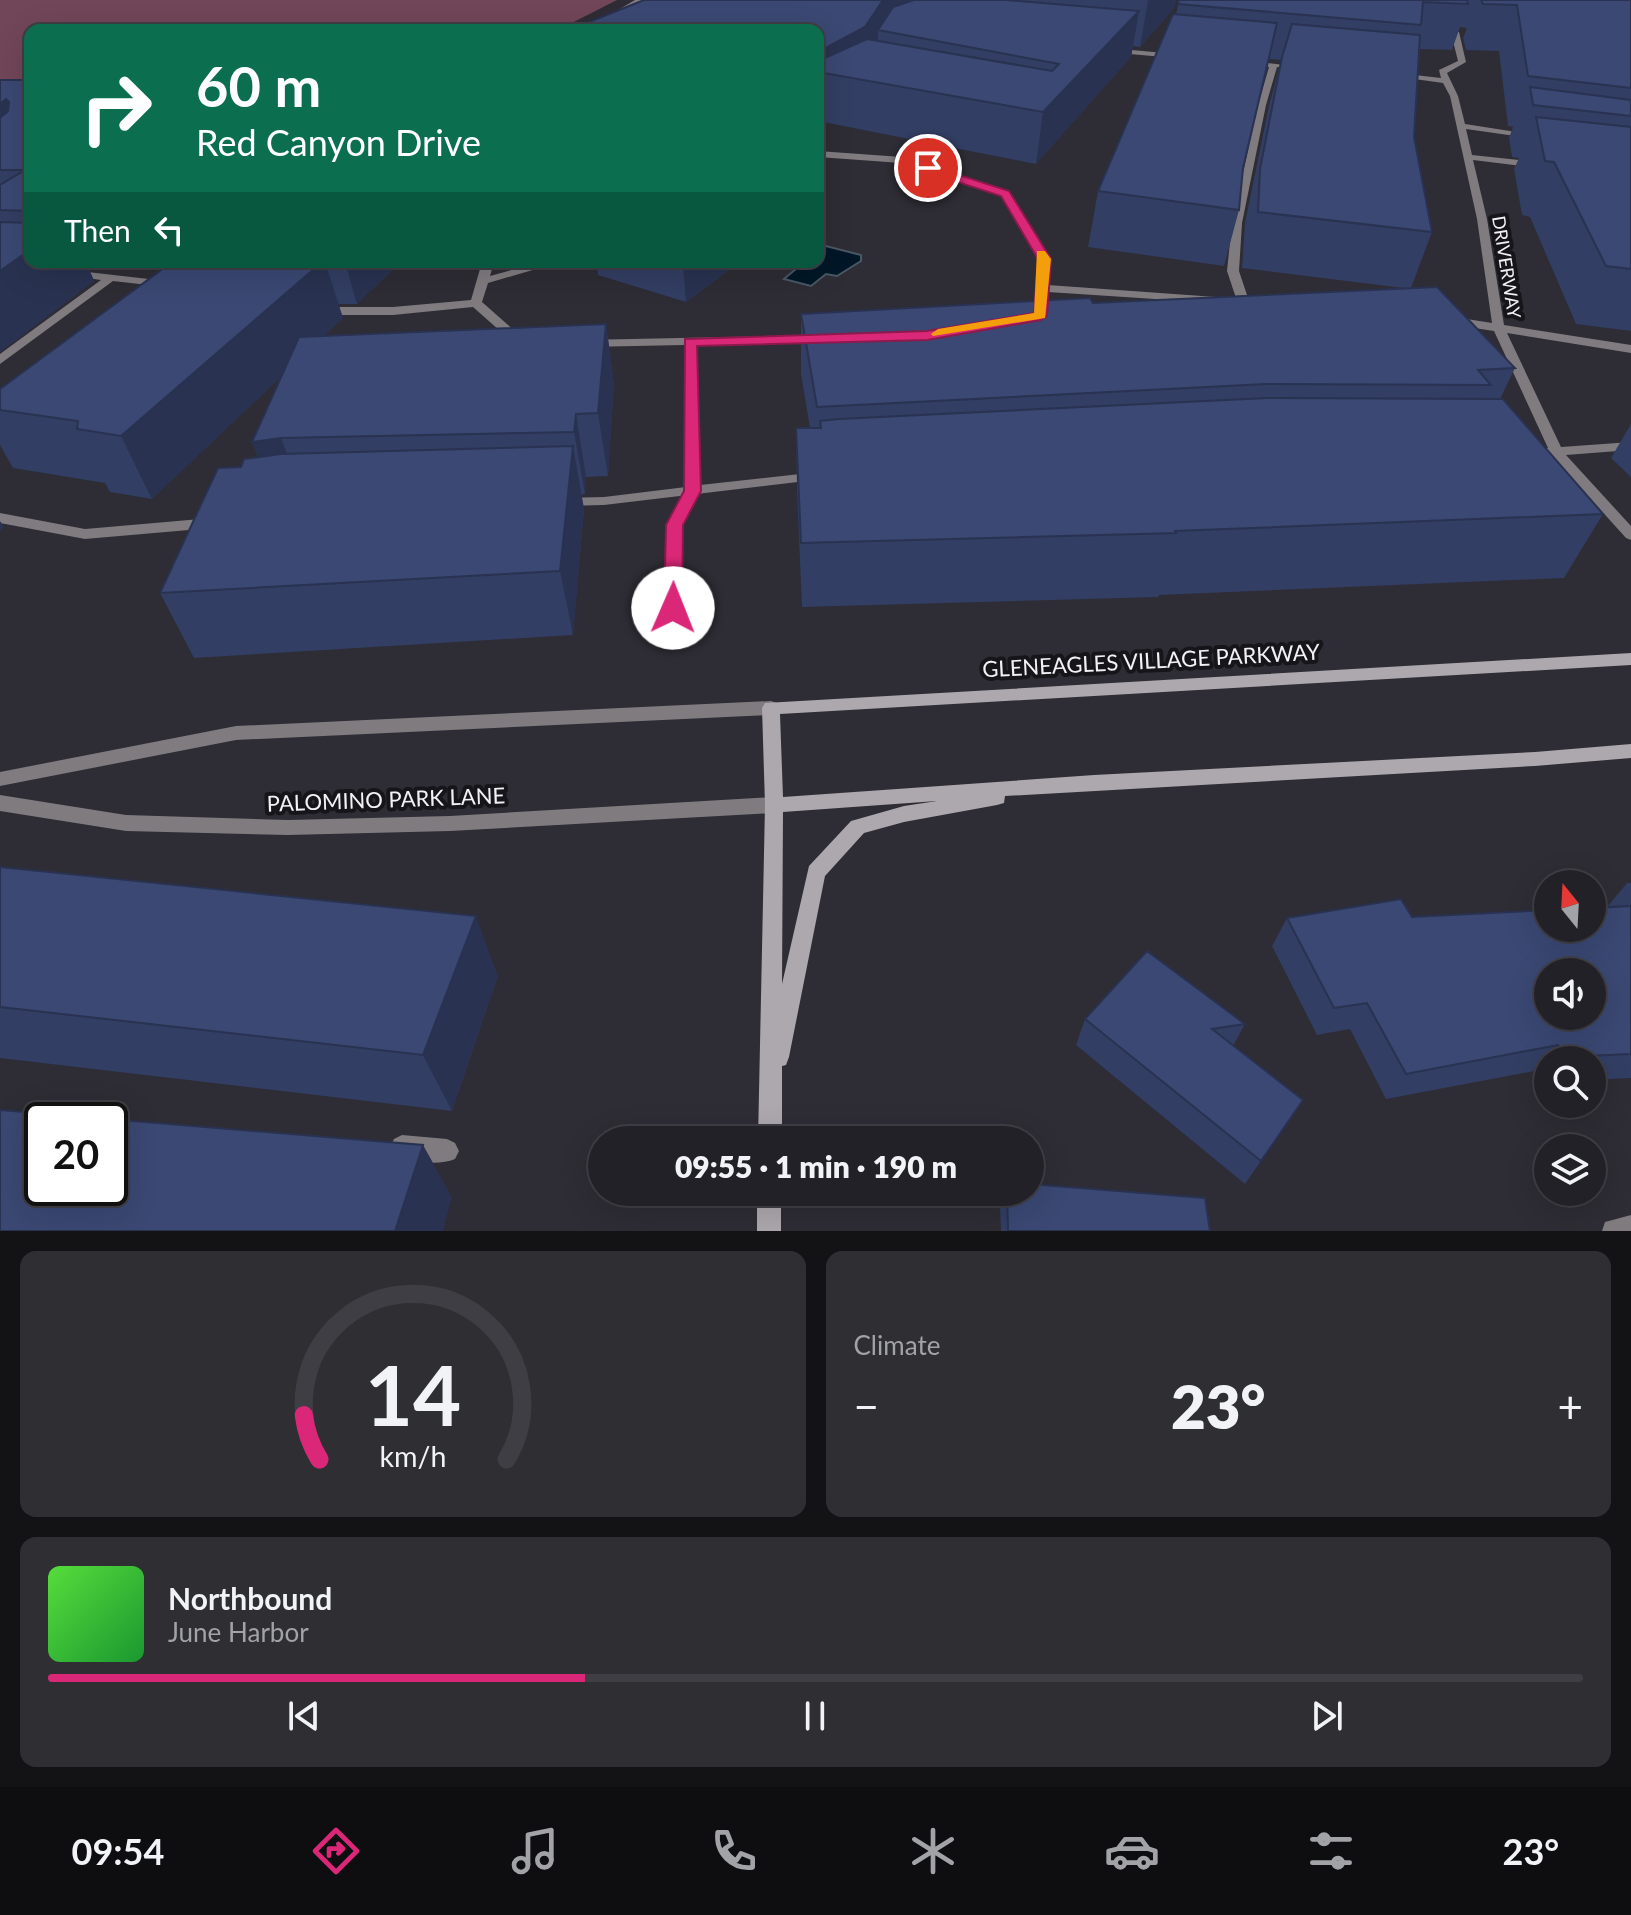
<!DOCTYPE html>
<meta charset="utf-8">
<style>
body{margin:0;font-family:Lato,sans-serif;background:#2e2e33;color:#f1f3f6;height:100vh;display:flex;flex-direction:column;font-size:30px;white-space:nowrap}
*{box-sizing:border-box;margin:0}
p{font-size:26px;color:#a2a3a7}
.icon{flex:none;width:44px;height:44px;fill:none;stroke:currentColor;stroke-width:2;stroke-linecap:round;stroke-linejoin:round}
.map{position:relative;height:1231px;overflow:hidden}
.panel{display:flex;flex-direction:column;gap:20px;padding:20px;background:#131215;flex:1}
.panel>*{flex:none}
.guide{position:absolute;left:24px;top:24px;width:800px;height:244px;border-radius:16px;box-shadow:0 8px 32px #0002,0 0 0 2px #3f3e44;background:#0b6e4f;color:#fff;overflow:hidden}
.needle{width:52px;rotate:342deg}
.fabs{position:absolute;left:1534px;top:870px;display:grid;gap:16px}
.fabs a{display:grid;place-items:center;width:72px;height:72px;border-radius:50%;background:#222127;box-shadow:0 8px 32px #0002,0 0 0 2px #3f3e44;font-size:40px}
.speed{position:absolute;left:24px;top:1102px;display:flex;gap:16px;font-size:40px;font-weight:700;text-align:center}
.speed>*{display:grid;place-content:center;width:104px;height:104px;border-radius:50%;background:#222127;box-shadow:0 8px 32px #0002,0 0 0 2px #3f3e44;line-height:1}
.speed .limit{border:4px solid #111;border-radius:12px;background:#fff;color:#111}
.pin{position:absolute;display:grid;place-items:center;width:68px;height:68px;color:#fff;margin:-34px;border:4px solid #fff;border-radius:50%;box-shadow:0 2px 8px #0007}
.me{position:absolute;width:88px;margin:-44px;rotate:1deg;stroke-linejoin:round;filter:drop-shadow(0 0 6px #0008)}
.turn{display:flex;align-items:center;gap:28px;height:168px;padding:0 40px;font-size:36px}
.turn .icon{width:104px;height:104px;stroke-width:2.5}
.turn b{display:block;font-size:56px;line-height:68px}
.then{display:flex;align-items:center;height:76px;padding:0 40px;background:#0003;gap:16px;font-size:30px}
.big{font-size:60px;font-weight:800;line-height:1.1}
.panel .widget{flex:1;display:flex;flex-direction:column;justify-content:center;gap:12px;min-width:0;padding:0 28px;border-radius:16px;background:#2e2e33}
.panel .dial{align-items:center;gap:0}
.dial svg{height:208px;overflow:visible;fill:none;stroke:#3f3e44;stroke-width:7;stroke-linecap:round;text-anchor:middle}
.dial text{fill:#f1f3f6;stroke:none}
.song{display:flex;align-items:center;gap:24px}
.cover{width:96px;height:96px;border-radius:12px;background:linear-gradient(135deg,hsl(110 70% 55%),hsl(130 70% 35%))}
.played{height:8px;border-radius:4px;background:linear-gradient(90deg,#db2777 35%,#3f3e44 35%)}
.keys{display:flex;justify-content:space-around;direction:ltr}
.heat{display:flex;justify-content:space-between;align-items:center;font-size:44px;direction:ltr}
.panel .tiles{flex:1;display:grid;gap:20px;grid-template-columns:1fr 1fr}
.widget:last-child{grid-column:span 2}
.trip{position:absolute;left:588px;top:1126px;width:456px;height:80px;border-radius:40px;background:#222127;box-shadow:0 8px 32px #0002,0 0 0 2px #3f3e44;font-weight:800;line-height:80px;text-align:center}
.tabs{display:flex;height:128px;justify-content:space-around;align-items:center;background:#0e0d10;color:#a2a3a7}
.tabs .icon{width:56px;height:56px}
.tabs .selected{color:#db2777}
.tabs b{font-size:36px;color:#f1f3f6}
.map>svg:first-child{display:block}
.green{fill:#714658}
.water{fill:#001727;stroke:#495865;stroke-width:2}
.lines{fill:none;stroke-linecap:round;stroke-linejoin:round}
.lane{fill:#7f7b7f;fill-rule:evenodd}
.street{fill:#7f7b7f;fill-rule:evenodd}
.secondary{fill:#ada7ae;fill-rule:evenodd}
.wall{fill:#323e63}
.shaded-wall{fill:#293250}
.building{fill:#3a4873;stroke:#293250;stroke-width:2;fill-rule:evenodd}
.route{fill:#db2777;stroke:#8e194d;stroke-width:2}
.slow{fill:#f59e0b}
.labels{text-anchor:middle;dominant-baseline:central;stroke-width:8;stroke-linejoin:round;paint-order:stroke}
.far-street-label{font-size:18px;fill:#f3f1f7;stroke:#161519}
.street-label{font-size:22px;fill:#f3f1f7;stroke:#161519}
</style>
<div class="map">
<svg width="1631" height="1231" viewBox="0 0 1631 1231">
<rect width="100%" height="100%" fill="#2e2c34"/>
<!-- green -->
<path class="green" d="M0,0h617l-59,30h-528v60h-30z"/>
<!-- water -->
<path class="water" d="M818,244l43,11v6l-24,15 -11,-2 -15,12 -27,-7 18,-15 -6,-2h22z"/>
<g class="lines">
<!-- lane -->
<path class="lane" d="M693,487l7,4 -18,34 -1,83 -8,5 -8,-5c1,-30 -4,-108 28,-121z"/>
<!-- street -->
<path class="street" d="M635,0h9l-50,30h-10z
M1439,24l20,8 7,30 -19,11 11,23 7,28 70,11 -5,3 -64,-9 6,26 66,7 5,3 -5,3 -65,-8 14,59 17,106 127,20v8l-124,-20 54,114 70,-5v8l-65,5 65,71v14l-5,-2 -74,-82 -29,1 -2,-3 2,-3 25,-3 -54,-117 -40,-6 -6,-4 6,-4 38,6 -15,-104 -27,-123 -7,-13 -50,-7 4,-3 44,5 -2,-8 19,-9 -7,-28 -12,-5z
M1110,48l65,6 4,2 -4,2 -68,-6z
M1243,60l59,7 -4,2 -21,-2 -11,38 -24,118 -3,48 10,30 -6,3 -6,-3 -10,-30 5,-48 26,-118 11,-38 -23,-3z
M818,151l84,6 107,34 40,68 -1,26 168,12 6,3 -6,3 -168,-11 -3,26 -16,1v-4l6,-2 4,-54 -38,-64 -100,-32 -83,-6z
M482,262h12l-4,14 51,-14h19l-72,21 -6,19 42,37v6h-8l-43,-38 -80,8h-75l-6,-4 6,-4h75l78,-7z
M70,270l96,11 6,3 -6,3 -53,-6 -113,83v-10l101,-74 -35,-5 -2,-2z
M820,335l6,4 -2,3 -128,3 4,140 118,-13 5,1 2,3 -2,3 -219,26 -42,1 -7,-4 7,-4 42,-1 82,-10 -2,-142 -97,2 -4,-1v-6z
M0,513l85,16 127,-11 7,5 -7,5 -127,11 -85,-16z
M771,701l6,2 3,5 -3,5 -6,2 -535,25 -236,46v-14l236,-46z
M0,795l126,20 162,5 162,-4 324,-19 7,3 2,5 -2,5 -7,3 -324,18 -162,4 -162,-4 -126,-20z
M402,1135l45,4 8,4 4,8 -4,8c-16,7 -45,3 -61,-4l-4,-8 4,-8z
M1631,1215v16h-29l3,-9z"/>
<!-- secondary -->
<path class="secondary" d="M1631,653v12l-851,49 3,83 311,-22 441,-23 96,-8v14l-96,8 -530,30 -1,7 -7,2 -93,17 -40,11 -39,43 -36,181 -3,8 -4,1v74h-24l7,-335 -3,-97 3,-5zM937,801l-33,5 -53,15 -42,45 -27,118 1,-172z
M757,1192h24v39h-24z"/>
</g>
<!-- wall -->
<path class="wall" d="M644,0h532l-2,8 -34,39 -7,-1 -2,11 -95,107 -218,-43v-91h-244v-2z
M1179,0h452v331l-55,-7 -46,-107 -8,-2 -8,-46 5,-11 -7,-1 -3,-19 4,-11 -5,-1 -9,-75 -33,-1 -3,-12 4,-10 -7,-1 -8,23 -32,-1 -6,88 18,95 -21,56 104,80 -15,31 103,115 -39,64 -405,17 -1,2 -356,10 -5,-116 -1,-63h14l-9,-54v-60l292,-11 310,-15 -161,-20 3,-45 24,-117 12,-46 -12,-1 -26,109 -4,42 -15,56 -136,-19 10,-56 78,-177z
M0,80h30v182h97l-11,8 -27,-1 5,12 -94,71z
M172,262h260l-3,4 -30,-2 -42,40h-19l5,14 -19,18 282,-12 8,60 -6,92 -22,1 -1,17 -4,1 3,14 -11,126 -379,23 -34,-65 81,-126 17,-10 -6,-15 30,-66 -130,123 -42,-7 -5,-9 -92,-15 -13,-23v-56z
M597,262h143l-54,40 -88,-27z
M1631,424v53l-20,-19z
M0,867l498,109 -46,135 -452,-53z
M1627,883h4v195l-39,2v-20h-44v22l-8,1 -6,-12 -148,28 -36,-70 -33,6 -45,-89 15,-28 125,-1 194,-9z
M1085,1019l160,5 -12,22 70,54 -58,84 -169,-139z
M1004,1192h26l180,39h-209l-1,-25z"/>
<!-- shaded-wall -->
<path class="shaded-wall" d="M883,0h53l-58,30v21l-60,21v-20z
M1149,0h27l-2,8 -34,39 8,-46z
M1139,11l-8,46 -95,107 7,-52z
M6,99l24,51 -30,20v-66z
M30,250v12h56l8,19 -94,71v-81z
M112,262h15l-11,8z
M322,262h3l18,56 -191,181 -31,-63z
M345,262h54v2l-42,40z
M686,262h54l-54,40 -3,-37z
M606,324l8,60 -6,92 -10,-63z
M576,414l10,63 -1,17 -11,-62z
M281,438l24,63 -28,4 -25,-63z
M573,446l11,63 -11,126 -13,-64z
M0,521l4,6 -4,4z
M476,916l22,60 -46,135 -29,-56z
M423,1145l29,52 -9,34h-48z"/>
<!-- building -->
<path class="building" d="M644,0h239l-18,27 -47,25v-22h-230l-14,-2z
M914,0h92l133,11 -96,101 -225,-40v-11l49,-22 185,32 7,-7 -181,-34 15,-23z
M1179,0h288l1,4 -45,-2 -2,23 -243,-21z
M1481,0h150v88l-103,-12 -11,-71 -34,-1z
M1173,14l104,9 -34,145 -4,42 -141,-19z
M1292,24l128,11 -6,102 18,95 -174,-20 2,-43 22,-112z
M0,80h30v131l-30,-1v-25l25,-15h-25v-52l8,-7 1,-9 -3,-3 -6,5z
M1530,87l101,13v16l-98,-11z
M1536,117l95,10v142l-25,-3 -52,-104 -9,-1z
M0,222l30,1v27l-30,21z
M172,262h150l-201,174 -44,-7 1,-8 -78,-11v-21z
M1437,287l78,81 -37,2 13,15 -225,-1 -449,23 -16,-93 289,-16 3,5z
M606,324l-8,89 -22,1 -2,18 -293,6 -29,4 47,-105z
M1267,398l236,1 100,115 -428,17 1,2 -375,10 -5,-115h25l-1,-7 19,-2z
M573,446l-13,125 -400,22 58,-125 23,-1 3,-8 37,-5z
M0,867l476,49 -53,139 -423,-48z
M1401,899l11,18 136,-7v18h44v-20l39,-2v148l-67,3 -6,-12 -152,29 -39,-71 -33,5 -47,-90zM1548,972h44v44h-44z
M1147,951l98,73 -33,5 91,71 -42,61 -176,-142z
M0,1110l423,35 -28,86h-395zM42,1120h68v68h-68z
M1030,1184l175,14 5,33h-202l-1,-39h23z"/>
<!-- route -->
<path class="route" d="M928,165l81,26 42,68 -4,57 -6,4 -114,20 -230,6 4,145 -18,34 -1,83 -9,6 -6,-2 -3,-4 2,-83 18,-34 1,-152 242,-8 107,-18 4,-54 -37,-63 -77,-25v-5z"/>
<!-- slow -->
<path class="slow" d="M1037,251h8l6,8 -6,59 -112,18 -2,-2 7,-5 96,-16z"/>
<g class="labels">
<!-- far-street labels -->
<g class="far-street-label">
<text transform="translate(1507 267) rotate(81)">DRIVERWAY</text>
</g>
<!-- street labels -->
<g class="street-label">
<text transform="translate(1151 660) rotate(-3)">GLENEAGLES VILLAGE PARKWAY</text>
<text transform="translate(386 799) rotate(-2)">PALOMINO PARK LANE</text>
</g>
</g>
</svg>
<div class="fabs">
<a><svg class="needle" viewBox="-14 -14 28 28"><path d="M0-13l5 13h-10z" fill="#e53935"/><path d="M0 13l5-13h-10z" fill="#a2a3a7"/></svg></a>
<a><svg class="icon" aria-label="sound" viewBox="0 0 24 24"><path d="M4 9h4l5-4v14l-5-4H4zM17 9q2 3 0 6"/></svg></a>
<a><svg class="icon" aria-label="search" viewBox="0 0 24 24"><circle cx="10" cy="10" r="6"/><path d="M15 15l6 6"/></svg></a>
<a><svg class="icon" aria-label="layers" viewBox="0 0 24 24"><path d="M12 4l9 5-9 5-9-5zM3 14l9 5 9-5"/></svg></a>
</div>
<div class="speed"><div class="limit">20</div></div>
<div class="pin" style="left:928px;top:168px;background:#d93025"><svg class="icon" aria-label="arrive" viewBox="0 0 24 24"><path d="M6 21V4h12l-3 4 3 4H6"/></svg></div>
<svg class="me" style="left:673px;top:608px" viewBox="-20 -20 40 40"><circle r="19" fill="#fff"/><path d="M0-13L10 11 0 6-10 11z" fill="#db2777"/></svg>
<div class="trip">09:55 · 1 min · 190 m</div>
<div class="guide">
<div class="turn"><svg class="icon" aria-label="right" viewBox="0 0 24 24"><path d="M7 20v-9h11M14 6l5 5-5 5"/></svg><div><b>60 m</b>Red Canyon Drive</div></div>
<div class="then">Then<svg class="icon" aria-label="left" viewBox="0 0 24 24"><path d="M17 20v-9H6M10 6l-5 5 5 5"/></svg></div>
</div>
</div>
<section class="panel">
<div class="tiles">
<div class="widget dial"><svg viewBox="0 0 100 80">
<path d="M14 69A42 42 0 1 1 86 69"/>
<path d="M14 69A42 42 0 0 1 8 52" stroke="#db2777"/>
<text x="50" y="56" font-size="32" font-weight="700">14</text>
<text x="50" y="72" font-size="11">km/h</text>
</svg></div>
<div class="widget"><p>Climate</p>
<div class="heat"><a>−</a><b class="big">23°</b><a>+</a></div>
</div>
<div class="widget">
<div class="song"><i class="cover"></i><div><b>Northbound</b><p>June Harbor</p></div></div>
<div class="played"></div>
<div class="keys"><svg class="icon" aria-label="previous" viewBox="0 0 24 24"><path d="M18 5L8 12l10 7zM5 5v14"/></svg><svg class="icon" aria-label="pause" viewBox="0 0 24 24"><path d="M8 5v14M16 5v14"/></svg><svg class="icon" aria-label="next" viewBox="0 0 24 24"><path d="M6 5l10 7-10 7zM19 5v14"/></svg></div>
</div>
</div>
</section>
<nav class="tabs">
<b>09:54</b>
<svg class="icon selected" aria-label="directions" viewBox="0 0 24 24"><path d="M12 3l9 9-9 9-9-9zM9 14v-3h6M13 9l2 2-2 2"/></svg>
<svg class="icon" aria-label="music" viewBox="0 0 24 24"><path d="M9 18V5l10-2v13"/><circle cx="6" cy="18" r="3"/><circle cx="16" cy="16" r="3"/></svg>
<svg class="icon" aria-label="phone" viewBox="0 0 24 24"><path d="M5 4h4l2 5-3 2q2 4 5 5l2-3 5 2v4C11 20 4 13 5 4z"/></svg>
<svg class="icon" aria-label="climate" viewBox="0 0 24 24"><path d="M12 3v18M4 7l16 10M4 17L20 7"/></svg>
<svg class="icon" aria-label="car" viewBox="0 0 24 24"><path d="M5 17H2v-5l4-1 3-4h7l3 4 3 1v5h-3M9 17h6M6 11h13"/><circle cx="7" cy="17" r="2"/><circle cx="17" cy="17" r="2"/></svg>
<svg class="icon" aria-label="filters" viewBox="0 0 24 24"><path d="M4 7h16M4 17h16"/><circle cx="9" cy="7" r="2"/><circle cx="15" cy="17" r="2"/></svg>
<b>23°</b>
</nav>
